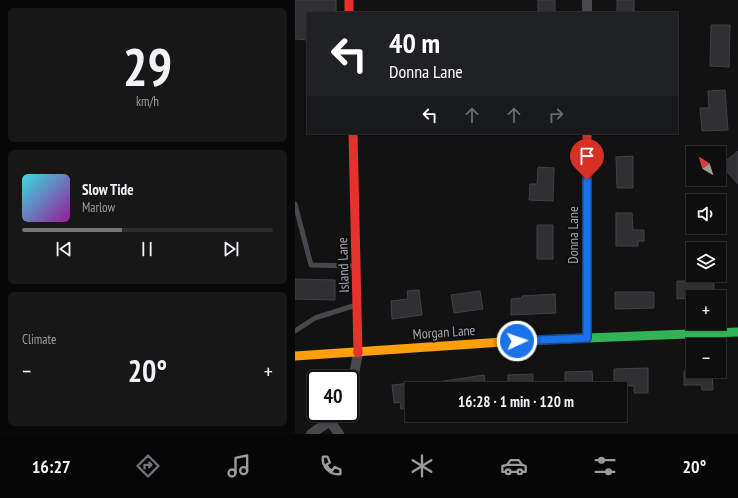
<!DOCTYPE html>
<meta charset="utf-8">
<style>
body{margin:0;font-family:"PT Sans Narrow",sans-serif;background:#171717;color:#f1f3f6;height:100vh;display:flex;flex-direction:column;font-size:15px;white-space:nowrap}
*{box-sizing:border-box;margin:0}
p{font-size:13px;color:#9b9c9e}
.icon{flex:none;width:22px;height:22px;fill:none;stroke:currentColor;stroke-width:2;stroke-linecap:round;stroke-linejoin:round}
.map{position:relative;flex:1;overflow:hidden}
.details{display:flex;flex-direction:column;gap:8px;padding:8px;background:#080808;width:295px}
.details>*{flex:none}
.top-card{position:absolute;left:12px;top:12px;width:371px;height:122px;border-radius:0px;box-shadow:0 1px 3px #0004,0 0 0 1px #2e2e2e;background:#202124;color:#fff;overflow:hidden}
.needle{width:26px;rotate:322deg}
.fabs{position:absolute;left:391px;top:146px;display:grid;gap:8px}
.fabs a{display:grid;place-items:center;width:40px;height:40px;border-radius:0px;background:#0e0e0e;box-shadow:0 1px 3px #0004,0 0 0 1px #2e2e2e;font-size:20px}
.speed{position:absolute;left:12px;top:370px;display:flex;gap:8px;font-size:20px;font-weight:700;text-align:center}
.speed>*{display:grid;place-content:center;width:52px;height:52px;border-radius:50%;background:#0e0e0e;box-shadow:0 1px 3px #0004,0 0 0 1px #2e2e2e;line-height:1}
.speed .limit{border:2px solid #111;border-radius:6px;background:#fff;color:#111}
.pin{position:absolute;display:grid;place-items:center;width:34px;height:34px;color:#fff;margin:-41px -17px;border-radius:50% 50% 50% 0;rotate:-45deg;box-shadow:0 0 4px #0007}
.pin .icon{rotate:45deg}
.me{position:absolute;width:44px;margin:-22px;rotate:87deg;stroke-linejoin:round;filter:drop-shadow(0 0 3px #0008)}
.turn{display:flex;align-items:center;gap:14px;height:84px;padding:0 16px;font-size:18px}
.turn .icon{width:52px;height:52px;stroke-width:2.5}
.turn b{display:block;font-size:28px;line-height:34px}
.lanes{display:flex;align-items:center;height:38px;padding:0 16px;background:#0003;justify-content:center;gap:20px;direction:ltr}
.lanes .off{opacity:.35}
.big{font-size:30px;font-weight:700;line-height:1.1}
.details .card{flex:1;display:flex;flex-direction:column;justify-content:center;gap:6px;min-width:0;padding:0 14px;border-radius:6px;background:#171717}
.details .dial{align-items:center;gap:0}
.dial b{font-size:52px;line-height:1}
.song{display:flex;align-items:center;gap:12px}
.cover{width:48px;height:48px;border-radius:6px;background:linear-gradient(135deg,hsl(180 70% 55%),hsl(300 70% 35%))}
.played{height:4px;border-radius:2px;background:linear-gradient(90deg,#72727a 40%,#2e2e2e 40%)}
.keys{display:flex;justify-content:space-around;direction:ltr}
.heat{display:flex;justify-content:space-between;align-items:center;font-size:22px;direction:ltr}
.trip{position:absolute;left:110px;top:382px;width:222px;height:40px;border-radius:0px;background:#0e0e0e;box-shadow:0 1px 3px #0004,0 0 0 1px #2e2e2e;font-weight:700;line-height:40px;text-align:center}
.tab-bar{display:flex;height:64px;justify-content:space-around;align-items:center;background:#060606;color:#9b9c9e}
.tab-bar .icon{width:28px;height:28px}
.tab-bar .current{color:#72727a}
.tab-bar b{font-size:18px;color:#f1f3f6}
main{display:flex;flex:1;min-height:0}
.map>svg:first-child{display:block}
.building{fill:#303032;stroke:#424246}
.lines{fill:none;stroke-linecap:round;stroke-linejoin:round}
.lane{stroke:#47484b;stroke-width:5}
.street{stroke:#47484b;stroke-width:10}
.fast{stroke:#30b455;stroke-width:9}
.slow{stroke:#ff9f0a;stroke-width:9}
.jam{stroke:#e5322d;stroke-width:9}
.route-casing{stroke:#114b97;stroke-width:10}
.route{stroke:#1a73e8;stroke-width:7}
.labels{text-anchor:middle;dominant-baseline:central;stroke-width:4;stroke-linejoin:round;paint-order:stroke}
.street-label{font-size:14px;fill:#a5a6b2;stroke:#0d0d0e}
</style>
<main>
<section class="details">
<div class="card dial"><b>29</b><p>km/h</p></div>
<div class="card">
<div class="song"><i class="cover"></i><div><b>Slow Tide</b><p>Marlow</p></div></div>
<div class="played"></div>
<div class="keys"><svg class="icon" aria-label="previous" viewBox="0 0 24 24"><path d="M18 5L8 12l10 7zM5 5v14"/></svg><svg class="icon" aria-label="pause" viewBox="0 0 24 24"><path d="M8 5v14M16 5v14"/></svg><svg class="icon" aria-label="next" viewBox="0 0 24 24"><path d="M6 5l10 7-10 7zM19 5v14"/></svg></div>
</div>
<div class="card"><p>Climate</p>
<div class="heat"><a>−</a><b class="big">20°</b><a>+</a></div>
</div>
</section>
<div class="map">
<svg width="443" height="434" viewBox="0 0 443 434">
<rect width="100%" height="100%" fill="#121213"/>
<!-- building -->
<path class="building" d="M0,0h41v13h-28v27l-13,-1z
M243,0h17v13h-17z
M322,0h17v13h-17z
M416,25h19l-1,42 -19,-1z
M430,90l3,40 -26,1 -2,-23h9l-1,-17z
M443,151v33l-17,-19z
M338,156v32h-16l-1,-31z
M243,167l16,1 -1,33 -24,-1 1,-16h7z
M321,213h16l1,17h11v11h-6v5h-22z
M242,225h16v34h-16z
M400,275h13v6h6v16l-37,2v-18h18z
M0,279l40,1v20l-40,-1z
M124,290l3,25 -30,4 -1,-18 17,-2 -1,-8z
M185,291l3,18 -29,4 -3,-18z
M320,292h39v16l-39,1z
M260,294l1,19 -45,2v-16l11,-1v-2z
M353,368v25h-14v-7l-20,-1v-16z
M297,371l1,16 -28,2v-17z
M389,371h28l1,19h-11l-1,-5h-17z
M238,374v15l-25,-1v-13z
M189,375l2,14h-55v-6z
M117,383v25l-11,1 -1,-7 -6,1 -2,-18z"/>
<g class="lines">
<!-- lane -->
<path class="lane" d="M0,204l16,61 43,1
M0,331l20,-13 41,-13"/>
<!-- street -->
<path class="street" d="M292,13v-13
M55,395l8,-42
M16,434l19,-13
M44,434l-9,-13 10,-8"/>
<!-- fast -->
<path class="fast" d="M292,338l151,-6"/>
<!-- slow -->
<path class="slow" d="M0,356l222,-15 70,-3"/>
<!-- jam -->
<path class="jam" d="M54,0v13
M58,133l5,220
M292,133v205"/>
</g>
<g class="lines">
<!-- route casing -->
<g class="route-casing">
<path id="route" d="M222,341l70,-3v-158"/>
</g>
<!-- route -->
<use href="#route" class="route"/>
</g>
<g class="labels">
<!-- street labels -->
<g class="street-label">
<text transform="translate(278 235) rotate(-90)">Donna Lane</text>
<text transform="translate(48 265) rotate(-92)">Island Lane</text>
<text transform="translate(149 332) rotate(-4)">Morgan Lane</text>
</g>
</g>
</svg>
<div class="fabs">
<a><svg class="needle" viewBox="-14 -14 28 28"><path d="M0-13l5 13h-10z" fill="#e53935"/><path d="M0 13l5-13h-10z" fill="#9b9c9e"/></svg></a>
<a><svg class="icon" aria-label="sound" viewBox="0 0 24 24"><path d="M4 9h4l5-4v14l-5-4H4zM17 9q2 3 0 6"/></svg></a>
<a><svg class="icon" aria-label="layers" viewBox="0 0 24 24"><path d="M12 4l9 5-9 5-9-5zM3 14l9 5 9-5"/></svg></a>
<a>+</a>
<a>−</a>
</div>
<div class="speed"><div class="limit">40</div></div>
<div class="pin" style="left:292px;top:180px;background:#d93025"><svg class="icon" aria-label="arrive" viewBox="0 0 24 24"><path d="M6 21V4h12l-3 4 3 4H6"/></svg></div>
<svg class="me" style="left:222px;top:341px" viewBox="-20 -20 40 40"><circle r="17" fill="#1a73e8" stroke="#fff" stroke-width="3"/><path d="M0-11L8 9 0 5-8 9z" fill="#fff"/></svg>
<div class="trip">16:28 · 1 min · 120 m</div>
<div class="top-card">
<div class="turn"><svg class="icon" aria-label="left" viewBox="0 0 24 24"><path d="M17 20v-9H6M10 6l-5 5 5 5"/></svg><div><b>40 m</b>Donna Lane</div></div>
<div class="lanes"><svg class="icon" aria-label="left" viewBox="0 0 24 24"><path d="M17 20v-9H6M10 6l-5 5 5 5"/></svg><svg class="icon off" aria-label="ahead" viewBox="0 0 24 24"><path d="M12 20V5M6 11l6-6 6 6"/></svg><svg class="icon off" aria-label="ahead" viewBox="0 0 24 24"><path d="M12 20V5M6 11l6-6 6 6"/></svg><svg class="icon off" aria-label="right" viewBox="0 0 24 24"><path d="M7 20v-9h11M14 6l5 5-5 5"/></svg></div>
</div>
</div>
</main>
<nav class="tab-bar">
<b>16:27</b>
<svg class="icon current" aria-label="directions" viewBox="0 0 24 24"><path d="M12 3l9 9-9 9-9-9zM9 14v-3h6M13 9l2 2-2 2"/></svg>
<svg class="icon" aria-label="music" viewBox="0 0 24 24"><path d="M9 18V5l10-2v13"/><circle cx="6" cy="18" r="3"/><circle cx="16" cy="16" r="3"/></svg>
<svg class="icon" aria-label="phone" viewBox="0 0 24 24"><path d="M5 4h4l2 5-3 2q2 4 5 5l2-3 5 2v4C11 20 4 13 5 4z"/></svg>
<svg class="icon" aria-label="climate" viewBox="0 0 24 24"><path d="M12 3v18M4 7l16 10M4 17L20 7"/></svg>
<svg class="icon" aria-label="car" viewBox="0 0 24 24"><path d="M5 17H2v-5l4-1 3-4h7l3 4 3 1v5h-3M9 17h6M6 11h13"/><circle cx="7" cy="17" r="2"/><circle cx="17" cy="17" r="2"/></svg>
<svg class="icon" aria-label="filters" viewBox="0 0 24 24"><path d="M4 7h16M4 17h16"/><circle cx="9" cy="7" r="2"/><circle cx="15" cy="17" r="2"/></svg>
<b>20°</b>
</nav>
